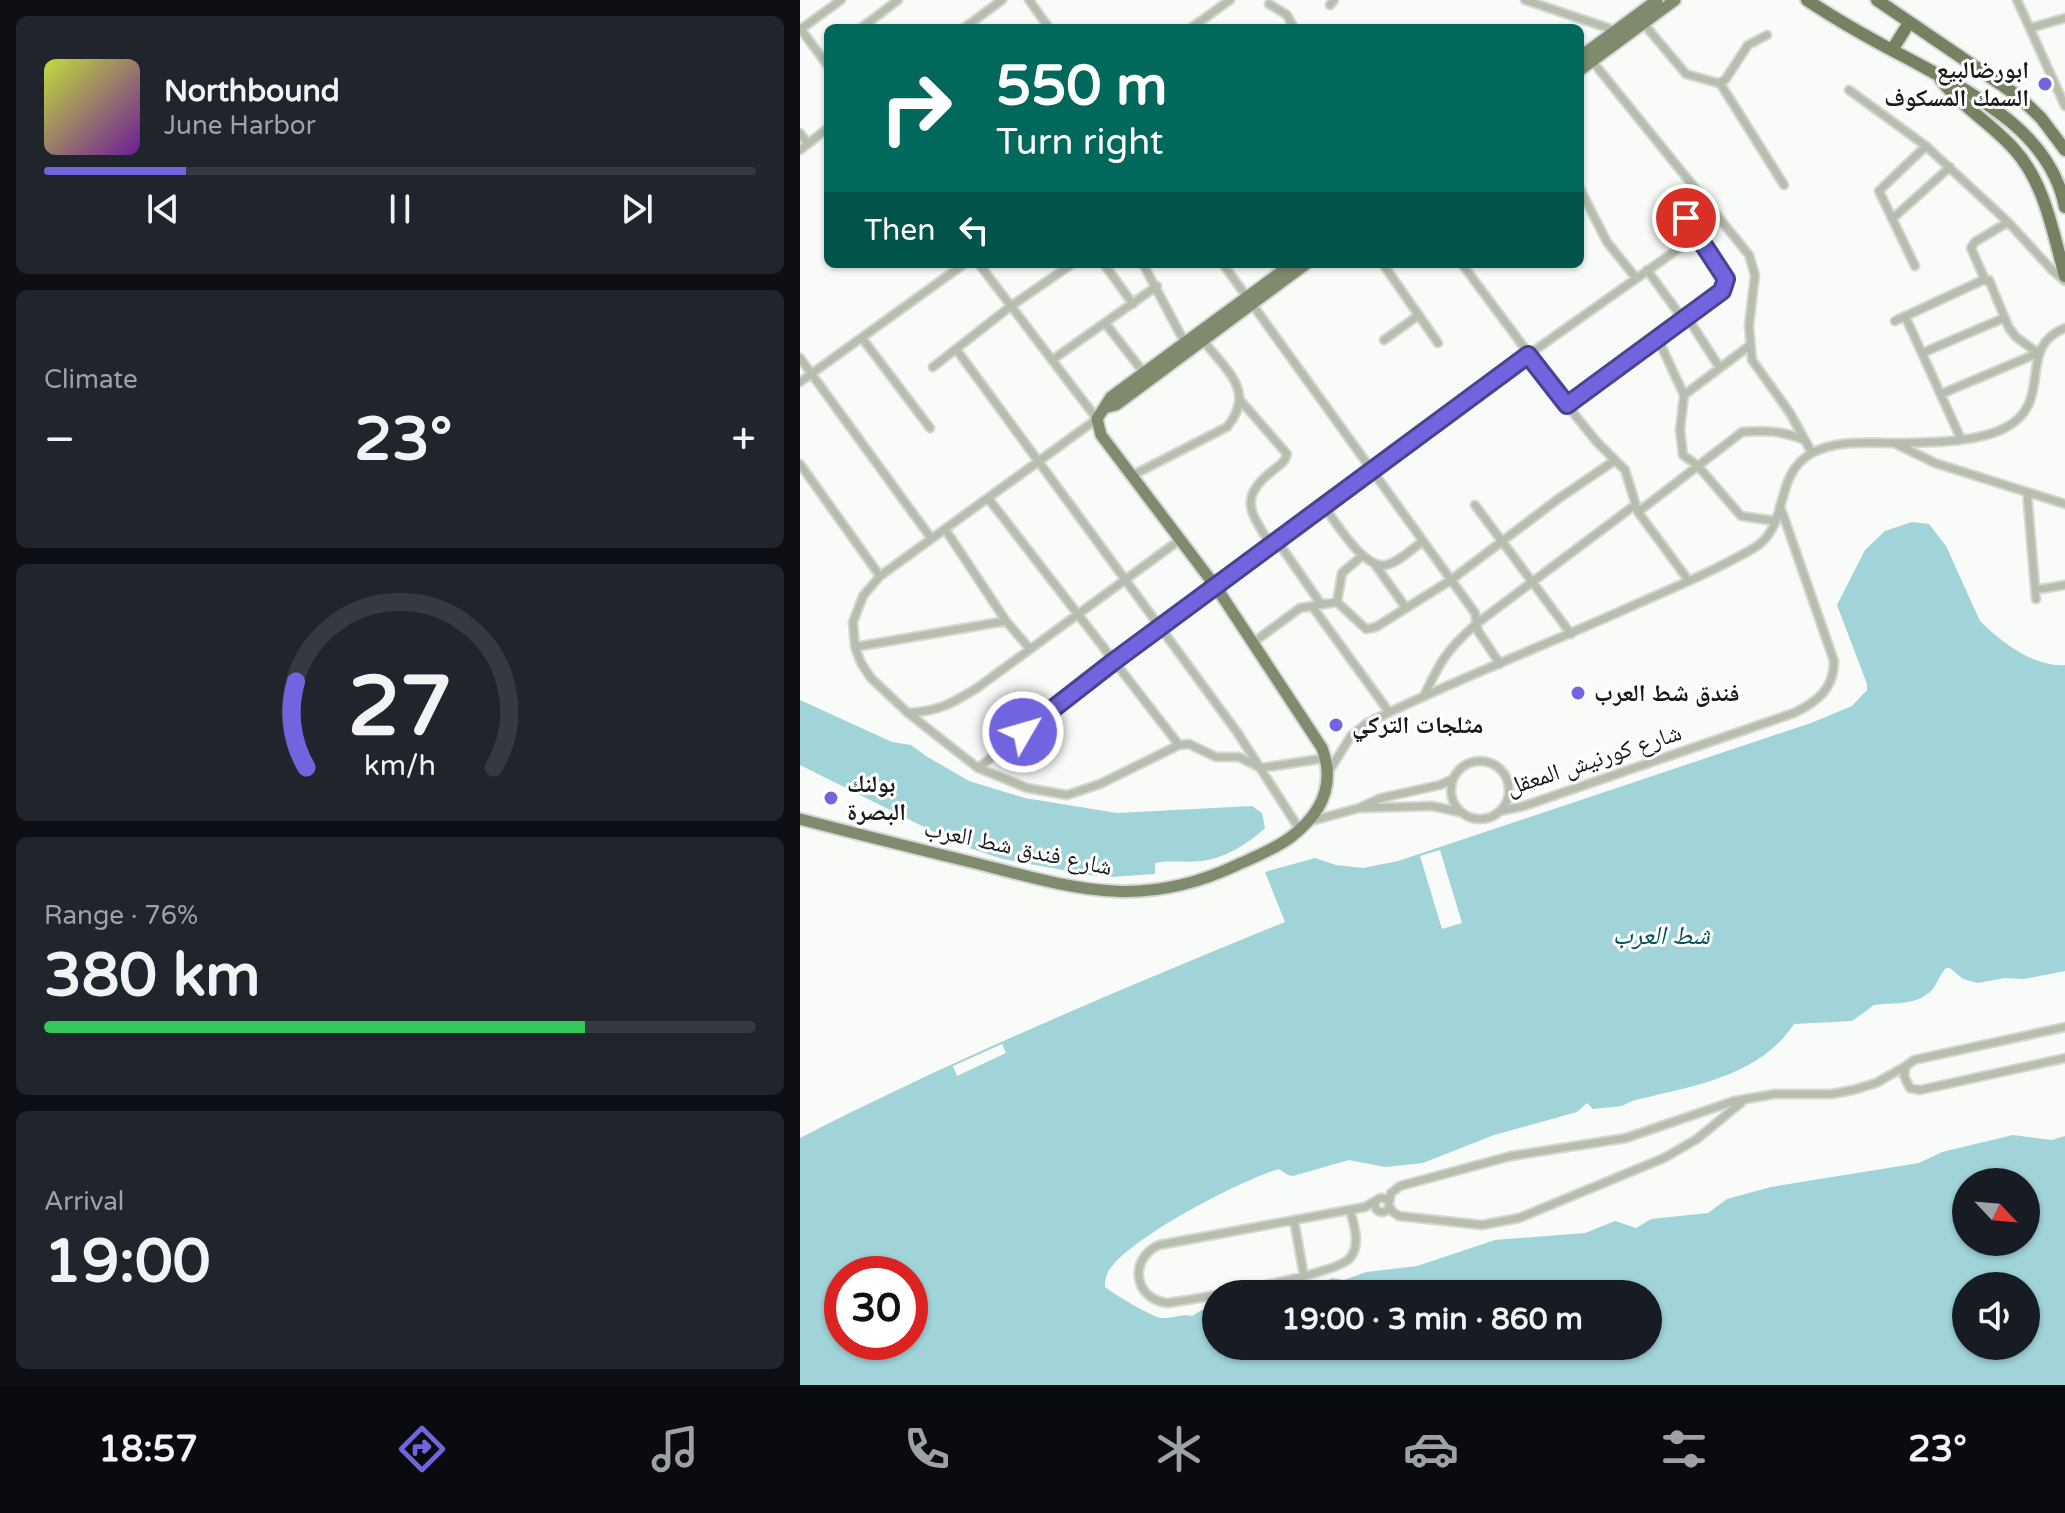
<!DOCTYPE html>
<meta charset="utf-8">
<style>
body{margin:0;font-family:"Varela Round","Noto Naskh Arabic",sans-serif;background:#20242c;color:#f1f3f6;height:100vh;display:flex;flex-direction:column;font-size:30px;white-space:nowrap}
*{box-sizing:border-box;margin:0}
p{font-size:26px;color:#9ea1a6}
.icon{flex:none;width:44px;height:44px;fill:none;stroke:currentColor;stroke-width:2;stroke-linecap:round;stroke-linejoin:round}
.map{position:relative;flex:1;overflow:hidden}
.drawer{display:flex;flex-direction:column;gap:16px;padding:16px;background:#0d0f14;width:800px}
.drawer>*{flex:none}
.hud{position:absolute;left:24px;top:24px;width:760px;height:244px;border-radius:12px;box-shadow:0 2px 6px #0004;background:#00695c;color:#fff;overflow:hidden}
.needle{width:52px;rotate:116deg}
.tools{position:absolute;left:1152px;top:1168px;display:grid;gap:16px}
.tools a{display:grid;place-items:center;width:88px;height:88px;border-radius:50%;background:#171b24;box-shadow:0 2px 6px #0004;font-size:40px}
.speed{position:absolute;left:24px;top:1256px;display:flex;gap:16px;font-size:40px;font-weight:700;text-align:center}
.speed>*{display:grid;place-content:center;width:104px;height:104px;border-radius:50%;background:#171b24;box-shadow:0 2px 6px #0004;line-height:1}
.speed .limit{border:12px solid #d22;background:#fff;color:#111}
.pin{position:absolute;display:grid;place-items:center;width:68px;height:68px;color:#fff;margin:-34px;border:4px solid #fff;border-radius:50%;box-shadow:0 2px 8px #0007}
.me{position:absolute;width:88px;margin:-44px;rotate:52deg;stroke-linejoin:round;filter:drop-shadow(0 0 6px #0008)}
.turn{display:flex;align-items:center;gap:28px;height:168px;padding:0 40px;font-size:36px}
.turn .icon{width:104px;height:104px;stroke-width:2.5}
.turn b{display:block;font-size:56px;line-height:68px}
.then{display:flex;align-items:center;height:76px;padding:0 40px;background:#0003;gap:16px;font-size:30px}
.big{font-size:60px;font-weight:700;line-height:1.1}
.drawer .card{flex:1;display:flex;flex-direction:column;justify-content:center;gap:12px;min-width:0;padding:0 28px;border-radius:12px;background:#20242c}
.drawer .dial{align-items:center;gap:0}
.dial svg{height:208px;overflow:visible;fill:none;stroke:#363941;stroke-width:7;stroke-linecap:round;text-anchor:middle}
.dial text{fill:#f1f3f6;stroke:none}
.song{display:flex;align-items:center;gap:24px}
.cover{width:96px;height:96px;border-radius:12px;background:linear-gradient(135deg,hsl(70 70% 55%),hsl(280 70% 35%))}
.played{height:8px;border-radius:4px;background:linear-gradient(90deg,#7065df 20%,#363941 20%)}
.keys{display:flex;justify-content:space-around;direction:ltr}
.heat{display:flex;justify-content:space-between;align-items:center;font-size:44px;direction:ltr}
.charge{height:12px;border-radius:6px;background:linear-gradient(90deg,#34c759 76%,#363941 0)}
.trip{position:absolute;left:402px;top:1280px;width:460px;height:80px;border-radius:40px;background:#171b24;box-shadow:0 2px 6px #0004;font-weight:700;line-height:80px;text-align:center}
.tabs{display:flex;height:128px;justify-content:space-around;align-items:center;background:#090b0e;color:#9ea1a6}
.tabs .icon{width:56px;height:56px}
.tabs .current{color:#7065df}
.tabs b{font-size:36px;color:#f1f3f6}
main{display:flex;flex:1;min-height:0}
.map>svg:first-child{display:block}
.water{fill:#a0d4d9;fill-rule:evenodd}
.pier{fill:#f8fbf8}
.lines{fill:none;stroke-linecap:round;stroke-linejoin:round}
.minor-casing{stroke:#d4d7d4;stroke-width:11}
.primary-casing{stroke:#d4d7d4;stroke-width:15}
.trunk-casing{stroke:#d4d7d4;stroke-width:16}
.minor{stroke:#b7bead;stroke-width:7}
.primary{stroke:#7f8b6d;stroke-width:11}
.trunk{stroke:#758261;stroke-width:12}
.route-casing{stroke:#494291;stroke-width:20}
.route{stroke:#7065df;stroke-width:14}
.poi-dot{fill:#7065df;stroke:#fff;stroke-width:3}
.labels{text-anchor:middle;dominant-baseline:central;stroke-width:6;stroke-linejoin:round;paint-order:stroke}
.poi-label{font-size:24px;font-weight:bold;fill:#191a19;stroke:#fff;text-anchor:start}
.street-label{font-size:24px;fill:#191a19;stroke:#fff}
.water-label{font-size:26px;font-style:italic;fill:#045259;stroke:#fff}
</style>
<main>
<section class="drawer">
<div class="card">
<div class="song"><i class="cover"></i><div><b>Northbound</b><p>June Harbor</p></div></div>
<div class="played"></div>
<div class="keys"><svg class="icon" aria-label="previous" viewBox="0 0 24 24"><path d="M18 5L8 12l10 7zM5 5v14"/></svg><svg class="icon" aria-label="pause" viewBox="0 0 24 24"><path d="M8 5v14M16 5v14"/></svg><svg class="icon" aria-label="next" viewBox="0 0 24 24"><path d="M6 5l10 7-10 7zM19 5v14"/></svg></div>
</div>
<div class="card"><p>Climate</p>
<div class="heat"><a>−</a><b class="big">23°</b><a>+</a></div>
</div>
<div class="card dial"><svg viewBox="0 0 100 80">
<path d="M14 69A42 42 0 1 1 86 69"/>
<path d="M14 69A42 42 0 0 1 10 36" stroke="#7065df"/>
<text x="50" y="56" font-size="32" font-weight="700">27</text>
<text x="50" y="72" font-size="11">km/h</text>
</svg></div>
<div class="card"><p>Range · 76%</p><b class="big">380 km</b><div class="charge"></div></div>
<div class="card"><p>Arrival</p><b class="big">19:00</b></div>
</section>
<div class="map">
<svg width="1265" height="1385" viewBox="0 0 1265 1385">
<rect width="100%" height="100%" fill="#f8fbf8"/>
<!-- water -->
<path class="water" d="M1112,522l17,2 17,22 34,75c21,21 55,47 85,44v306l-41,8 -19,-1 -27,5 -15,-4 -13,-11h-4c-7,7 -8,15 -14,22 -15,16 -38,12 -58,15l-22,16 -58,3c-36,54 -103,62 -162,77l-10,5 -29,3 -6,-6 -10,9 -83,23 -71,28 -38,4 -36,-7 -56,16 -5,-1 -9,-6c-40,12 -139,64 -166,96 -6,6 -8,13 -8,22 7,6 47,30 56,31 11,1 20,-5 31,-2l10,-6 14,-2v38h432v-52h-364l27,-6 21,-10 12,2 22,-8 51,-6 78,-26 90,-7 30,-12 21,7 15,-9 57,-6 19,-14 44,-12 148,-24 23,-11 71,-17 39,5 13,-4v249h-1265v-247c158,-81 321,-149 485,-216l-20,-50 50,-14 21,7 27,3 35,-7 413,-138 41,-17 15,-16v-6l-30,-79 28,-55 20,-19zM1166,1182h60v60h-60zM42,1274h68v68h-68zM1166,1286h60v60h-60z
M0,700l92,42 19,3 15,11 43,25 56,17 92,15 135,-7 10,7 3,15c-16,15 -41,31 -64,33 -15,2 -30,-1 -46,2v11l-44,3 -21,-2 -87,-16 -43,-14 -160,-80z"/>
<!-- pier -->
<path class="pier" d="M640,850l22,73 -20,6 -22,-73z
M202,1044l4,9 -49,23 -4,-10z"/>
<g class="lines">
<!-- minor casing -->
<g class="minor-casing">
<path id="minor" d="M229,0l20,28
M725,0l92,31
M1217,0l48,106
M469,4l18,11 7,13
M530,5l4,-5
M844,24l42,50 32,9 7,-3 23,-35 19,-10
M0,28l28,38
M61,28l37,-28
M164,28l38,-28
M391,28l39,-28
M1230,28l35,-10
M1,29l40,-29
M793,62l156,193 6,20 -6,51 3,34 38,53 22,40
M920,83l64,102
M1049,90l77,56 82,76 44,48 13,11
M0,133l8,11
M0,150l28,-22
M780,189l27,53 29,36
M1092,219l58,-52
M179,264l118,155 -217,157 -17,20 -10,26 2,25 6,16 10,15 37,35 70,55 49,20 40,7 33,-11 79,-39 10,-1 27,13h23l22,11 65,-10
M304,264l29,40
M343,264l42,79
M423,264l24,33
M583,264l55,79
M662,264l105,141 29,36 29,29 13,42 51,69
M1115,266l-36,-75 47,-45
M847,270l36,49
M1185,280l-14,-32 4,-6 33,-20
M452,304l223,309 3,18 22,33
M1105,316l56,123
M887,317l33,51
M1095,321l86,-40 8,-1 20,48 7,9 22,16
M305,323l39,50
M62,338l68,90
M858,339l26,56 -4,35 3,25 15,11 43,50 35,5
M584,340l35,-25
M156,349l281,383 63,98
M1122,353l82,-35
M0,358l131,180
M252,360l105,-74
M133,367l78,-61 61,-42
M0,382l164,-118
M1141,394l97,-41
M884,395l65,-49
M441,401l46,53c-2,9 -9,12 -16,18 -35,28 -18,43 1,75
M767,405l158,-117 -1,-12 -50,-75
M1096,444l39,19 130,41
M0,464l80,112
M333,475l94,-48c30,-36 -1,-56 -24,-87
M1227,492l9,107
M188,498l191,247
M675,505l96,129
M524,507c13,16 39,62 62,58 13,-3 26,-16 37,-24
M838,512l104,-80c24,-2 41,-1 63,8
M145,529l61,92 24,28
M478,542l43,62
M574,563l32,45
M1235,590l30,-5
M537,602l5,-29 20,-17
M512,606l77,106
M454,642l46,-34 37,-6 29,27 10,-2 75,-47 107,-81 56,-38
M55,647l151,-26
M624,696c17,-36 22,-45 52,-72l159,-119
M108,713c31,-2 43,-9 69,-25l204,-149
M651 790a29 29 0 1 1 58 0a29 29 0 1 1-58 0Z
M178,768l135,-106 415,-307 170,-120
M529,771l22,-35 16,-13c89,-44 182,-79 272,-120 39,-17 79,-34 115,-55 37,-22 18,-73 58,-95 24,-13 51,-10 77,-10 33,0 85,0 114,-14 54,-26 11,-81 62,-101
M561,808l71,-2 28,6
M700,811l24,-5 270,-93c23,-11 40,-24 40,-52l-54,-155
M511,821l48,-13 22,-10 59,-13 13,-6
M1265,1027l-151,33 -8,6 -2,10 6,12 10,2 145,-32
M575 1205a7 7 0 1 1 14 0a7 7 0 1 1-14 0Z
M589,1203l2,-10 9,-7 111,-30 115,-18 108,-37 41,-7h57l21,-4 23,-7 30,-17
M589,1206l4,6 6,4 83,9 37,-7 145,-60 33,-19 46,-38
M550,1210c4,16 11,34 0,48 -14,17 -154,41 -182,45 -34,-3 -40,-44 -9,-58l206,-38 12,-7
M494,1220l10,56"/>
</g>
<!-- primary casing -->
<g class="primary-casing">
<path id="primary" d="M780,57l77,-57
M780,70l95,-70
M304,408l12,-3 190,-141
M0,819c57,15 114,29 171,43 100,25 167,50 266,3 18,-8 38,-16 54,-28 30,-23 45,-52 31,-89l-106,-161 -115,-152 -4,-16 14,-22 181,-133"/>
</g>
<!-- trunk casing -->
<g class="trunk-casing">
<path id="trunk" d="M1007,0c33,22 67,41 102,59 62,34 141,71 156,148
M1077,0l141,96 23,22 24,32
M1092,50l17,-27
M1141,80c21,27 51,44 73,69 31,34 39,84 51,127"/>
</g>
<!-- minor -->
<use href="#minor" class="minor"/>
<!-- primary -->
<use href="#primary" class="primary"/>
<!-- trunk -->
<use href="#trunk" class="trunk"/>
</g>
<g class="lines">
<!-- route casing -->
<g class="route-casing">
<path id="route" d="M223,732l90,-70 415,-307 39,50 155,-114 4,-12 -40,-61"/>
</g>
<!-- route -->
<use href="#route" class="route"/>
</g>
<!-- markers -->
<g class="poi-dot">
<circle cx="1245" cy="84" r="8"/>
<circle cx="778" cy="693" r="8"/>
<circle cx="536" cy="725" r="8"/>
<circle cx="31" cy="798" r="8"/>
</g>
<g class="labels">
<!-- poi labels -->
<g class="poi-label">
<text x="1229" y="70" text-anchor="end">ابورضالبيع<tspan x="1229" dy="28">السمك المسكوف</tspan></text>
<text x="794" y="693">فندق شط العرب</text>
<text x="552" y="725">مثلجات التركي</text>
<text x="47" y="784">بولنك<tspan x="47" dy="28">البصرة</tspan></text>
</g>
<!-- street labels -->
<g class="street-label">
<text transform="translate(794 760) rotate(-18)">شارع كورنيش المعقل</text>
<text transform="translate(218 848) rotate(12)">شارع فندق شط العرب</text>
</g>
<!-- water labels -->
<g class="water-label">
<text x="861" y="935">شط العرب</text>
</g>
</g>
</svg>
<div class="tools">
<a><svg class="needle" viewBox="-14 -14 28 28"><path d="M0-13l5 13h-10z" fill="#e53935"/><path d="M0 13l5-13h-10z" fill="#9ea1a6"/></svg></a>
<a><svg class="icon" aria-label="sound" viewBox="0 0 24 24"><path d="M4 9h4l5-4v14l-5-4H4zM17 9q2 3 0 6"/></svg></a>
</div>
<div class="speed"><div class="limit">30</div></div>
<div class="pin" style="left:886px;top:218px;background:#d93025"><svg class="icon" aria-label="arrive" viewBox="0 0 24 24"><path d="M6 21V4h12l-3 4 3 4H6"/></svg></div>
<svg class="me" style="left:223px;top:732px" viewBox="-20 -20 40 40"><circle r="17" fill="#7065df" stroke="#fff" stroke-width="3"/><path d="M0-11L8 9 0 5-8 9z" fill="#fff"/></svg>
<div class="trip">19:00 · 3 min · 860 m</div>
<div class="hud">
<div class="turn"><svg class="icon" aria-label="right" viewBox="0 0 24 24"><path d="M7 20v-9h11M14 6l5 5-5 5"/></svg><div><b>550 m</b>Turn right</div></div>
<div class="then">Then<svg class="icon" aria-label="left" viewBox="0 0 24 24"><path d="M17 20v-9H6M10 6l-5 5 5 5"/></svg></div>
</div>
</div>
</main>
<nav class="tabs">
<b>18:57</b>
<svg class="icon current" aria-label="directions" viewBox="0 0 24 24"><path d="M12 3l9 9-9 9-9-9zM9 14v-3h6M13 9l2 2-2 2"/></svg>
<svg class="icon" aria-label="music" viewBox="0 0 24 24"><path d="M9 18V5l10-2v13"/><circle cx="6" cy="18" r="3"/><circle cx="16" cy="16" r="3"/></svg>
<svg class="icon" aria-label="phone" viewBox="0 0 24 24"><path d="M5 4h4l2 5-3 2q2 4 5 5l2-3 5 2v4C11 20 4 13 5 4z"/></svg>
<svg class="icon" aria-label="climate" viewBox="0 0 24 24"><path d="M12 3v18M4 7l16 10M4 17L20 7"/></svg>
<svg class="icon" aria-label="car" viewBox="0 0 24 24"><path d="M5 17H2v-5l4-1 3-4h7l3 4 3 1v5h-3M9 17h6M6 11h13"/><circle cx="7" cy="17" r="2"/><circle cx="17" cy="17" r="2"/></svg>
<svg class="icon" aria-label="filters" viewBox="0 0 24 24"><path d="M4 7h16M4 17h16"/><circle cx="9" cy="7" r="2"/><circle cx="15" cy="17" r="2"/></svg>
<b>23°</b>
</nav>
